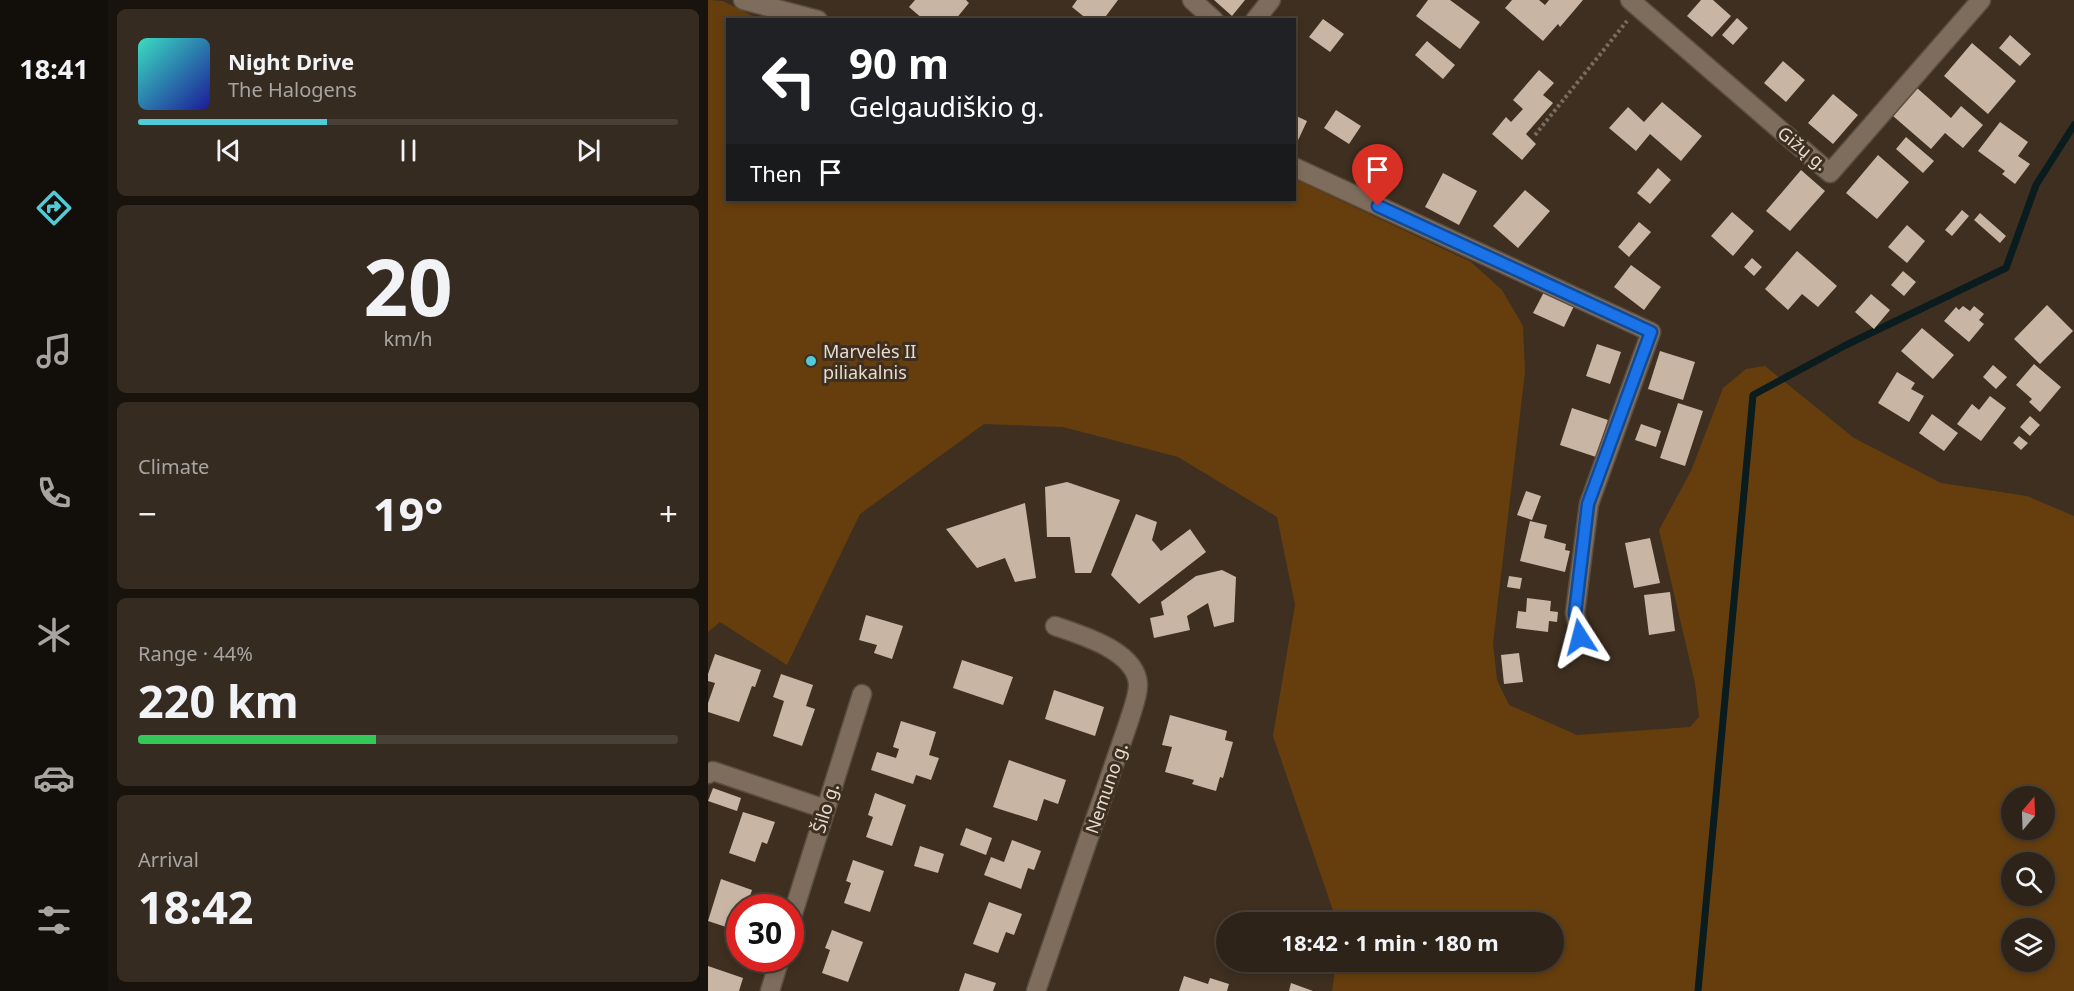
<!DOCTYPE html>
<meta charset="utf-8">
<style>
body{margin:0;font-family:"Noto Sans",sans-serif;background:#362b21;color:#f1f3f6;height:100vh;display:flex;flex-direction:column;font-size:22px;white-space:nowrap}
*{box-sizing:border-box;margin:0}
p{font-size:20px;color:#a7a4a2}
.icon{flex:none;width:33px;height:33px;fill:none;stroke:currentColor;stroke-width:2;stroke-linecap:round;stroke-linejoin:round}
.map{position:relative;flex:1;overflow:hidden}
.side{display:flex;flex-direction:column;gap:9px;padding:9px;background:#19130d;width:600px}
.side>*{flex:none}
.guide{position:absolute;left:18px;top:18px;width:570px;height:183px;border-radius:0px;box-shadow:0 3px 9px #0003,0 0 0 2px #494037;background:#202124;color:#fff;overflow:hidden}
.needle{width:39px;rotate:19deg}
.controls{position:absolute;left:1293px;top:786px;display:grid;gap:12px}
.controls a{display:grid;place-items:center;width:54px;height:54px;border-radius:50%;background:#2e2318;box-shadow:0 3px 9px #0003,0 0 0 2px #494037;font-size:30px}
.speed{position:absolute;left:18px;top:894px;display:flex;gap:12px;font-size:30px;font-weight:700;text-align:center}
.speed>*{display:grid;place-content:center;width:78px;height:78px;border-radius:50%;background:#2e2318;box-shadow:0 3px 9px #0003,0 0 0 2px #494037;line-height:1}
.speed .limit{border:9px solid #d22;background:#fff;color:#111}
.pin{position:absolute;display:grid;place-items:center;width:51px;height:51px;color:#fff;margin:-62px -26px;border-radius:50% 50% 50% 0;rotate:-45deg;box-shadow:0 0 6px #0007}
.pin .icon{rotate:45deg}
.me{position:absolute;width:66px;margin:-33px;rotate:351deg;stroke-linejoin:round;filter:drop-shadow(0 0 4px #0008)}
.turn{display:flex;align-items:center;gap:21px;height:126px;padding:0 24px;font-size:27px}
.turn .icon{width:78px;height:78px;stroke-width:2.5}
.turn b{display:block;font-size:42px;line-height:51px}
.then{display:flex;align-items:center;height:57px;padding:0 24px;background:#0003;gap:12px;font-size:22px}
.big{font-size:45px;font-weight:700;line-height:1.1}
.side .tile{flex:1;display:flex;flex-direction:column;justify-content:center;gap:9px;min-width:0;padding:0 21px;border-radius:9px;background:#362b21}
.side .dial{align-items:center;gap:0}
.dial b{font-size:78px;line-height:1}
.song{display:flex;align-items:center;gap:18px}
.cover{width:72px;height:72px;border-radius:9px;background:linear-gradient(135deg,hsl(170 70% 55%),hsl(240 70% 35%))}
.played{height:6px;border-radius:3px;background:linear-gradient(90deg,#52cbd9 35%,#494037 35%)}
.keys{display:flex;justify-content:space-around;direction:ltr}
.heat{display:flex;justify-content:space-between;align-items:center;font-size:33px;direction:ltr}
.charge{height:9px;border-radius:4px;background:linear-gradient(90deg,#34c759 44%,#494037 0)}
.trip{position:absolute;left:508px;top:912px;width:348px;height:60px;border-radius:30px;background:#2e2318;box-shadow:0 3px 9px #0003,0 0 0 2px #494037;font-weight:700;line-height:60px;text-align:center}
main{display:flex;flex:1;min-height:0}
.tabs{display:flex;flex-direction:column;width:108px;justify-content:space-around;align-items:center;background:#120e0a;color:#a7a4a2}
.tabs .icon{width:42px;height:42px}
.tabs .active{color:#52cbd9}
.tabs b{font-size:27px;color:#f1f3f6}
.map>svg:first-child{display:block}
.green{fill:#663e0d;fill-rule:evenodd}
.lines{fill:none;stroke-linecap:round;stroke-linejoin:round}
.stream{stroke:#0a1c1e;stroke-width:7}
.building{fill:#c9b5a3}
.street-casing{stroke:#5b4e40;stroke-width:21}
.path{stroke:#7a6d60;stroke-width:4;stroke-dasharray:3 3;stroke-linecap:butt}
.street{stroke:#7e6d5c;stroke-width:18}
.route-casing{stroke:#114b97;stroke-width:15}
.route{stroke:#1a73e8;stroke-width:10}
.poi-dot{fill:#52cbd9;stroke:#3e2f20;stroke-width:2}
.labels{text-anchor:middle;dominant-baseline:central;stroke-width:6;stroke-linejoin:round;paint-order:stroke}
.street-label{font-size:18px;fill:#e5dbd1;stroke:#3e2f20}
.poi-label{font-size:18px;fill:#e5dbd1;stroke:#3e2f20;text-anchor:start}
</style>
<main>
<nav class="tabs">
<b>18:41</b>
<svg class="icon active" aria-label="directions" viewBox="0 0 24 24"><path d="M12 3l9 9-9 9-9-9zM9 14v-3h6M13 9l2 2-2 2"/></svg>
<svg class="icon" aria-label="music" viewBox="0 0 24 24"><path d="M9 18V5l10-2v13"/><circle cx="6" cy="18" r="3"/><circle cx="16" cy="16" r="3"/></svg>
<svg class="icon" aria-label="phone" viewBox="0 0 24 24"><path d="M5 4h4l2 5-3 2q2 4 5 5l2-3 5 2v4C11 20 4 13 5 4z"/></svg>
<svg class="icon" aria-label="climate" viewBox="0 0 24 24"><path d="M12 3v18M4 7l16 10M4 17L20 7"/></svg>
<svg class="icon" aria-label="car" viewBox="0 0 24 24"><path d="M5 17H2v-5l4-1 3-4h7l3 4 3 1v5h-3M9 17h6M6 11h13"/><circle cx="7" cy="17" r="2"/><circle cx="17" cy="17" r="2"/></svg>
<svg class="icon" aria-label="filters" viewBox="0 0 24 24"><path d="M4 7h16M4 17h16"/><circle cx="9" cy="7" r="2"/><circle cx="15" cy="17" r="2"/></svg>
</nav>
<section class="side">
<div class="tile">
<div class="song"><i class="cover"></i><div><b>Night Drive</b><p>The Halogens</p></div></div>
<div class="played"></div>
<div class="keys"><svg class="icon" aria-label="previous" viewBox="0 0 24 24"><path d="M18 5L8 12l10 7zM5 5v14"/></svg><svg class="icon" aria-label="pause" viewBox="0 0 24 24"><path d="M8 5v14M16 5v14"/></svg><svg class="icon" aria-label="next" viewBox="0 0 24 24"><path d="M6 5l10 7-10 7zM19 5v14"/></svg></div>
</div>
<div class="tile dial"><b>20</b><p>km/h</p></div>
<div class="tile"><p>Climate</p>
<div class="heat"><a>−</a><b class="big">19°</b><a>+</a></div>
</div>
<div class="tile"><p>Range · 44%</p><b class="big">220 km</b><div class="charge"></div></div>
<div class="tile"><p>Arrival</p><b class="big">18:42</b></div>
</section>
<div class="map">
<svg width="1366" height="991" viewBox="0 0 1366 991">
<rect width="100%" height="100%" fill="#3e2f20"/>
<!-- green -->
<path class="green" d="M0,0l15,1 36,18 -31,1v180h566l1,-21 176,83 31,28 21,36 2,46 -32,271 4,37 12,25 68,30 113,-8 9,-10 -4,-34 -36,-153 32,-59 32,-83 23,-19 19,-3 89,72 87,45 86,13 47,20v475h-742l4,-29h218v-40h-217l-64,-186 22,-131 -18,-88 -99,-60 -115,-30 -79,-3 -124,90 -73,151 -67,-43 -12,10zM1304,796h32v34h-32zM1304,862h32v34h-32zM1304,928h32v34h-32z"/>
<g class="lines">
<!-- stream -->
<path class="stream" d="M990,991l55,-596 93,-50 160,-77 30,-83 38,-60"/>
</g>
<!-- building -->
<path class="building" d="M207,0h51l3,3 -14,17h-31l-15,-13z
M369,0h41l-15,20h-15l-16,-13z
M506,0h31l-13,16z
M720,0h22l30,22 -20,27 -44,-33z
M804,0h27l6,5 4,-5h34l-23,27 -2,-3 -15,17 -38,-33z
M993,0h12l18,16 -19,21 -25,-21z
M1029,18l11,10 -15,17 -11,-10z
M615,19l21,15 -14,18 -21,-15z
M1302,35l21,19 -11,12 -21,-18z
M719,41l28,24 -12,14 -28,-24z
M1264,43l44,38 -28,33 -44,-38z
M1075,61l22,19 -19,22 -22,-19z
M831,70l15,13 -11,12 10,8 -27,31 10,10 -14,16 -30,-26 14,-17 5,5 12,-13 -10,-9z
M1209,88l34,30 10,-12 22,19 -20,23 -18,-15 -14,16 -38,-33z
M1125,94l25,21 -25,29 -25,-21z
M954,102l40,34 -21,25 -31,-27 -14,17 -27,-23 19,-21 16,15z
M628,110l25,16 -12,18 -25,-16z
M586,115l13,6 -13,28z
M1292,122l28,20 -10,14 12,8 -15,20 -13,-10 3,-3 -27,-20z
M1198,137l28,24 -11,12 -27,-24z
M1170,155l31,27 -32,37 -31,-26z
M662,168l23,13 -10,20 -24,-13z
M950,168l13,12 -21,24 -13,-11z
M1093,170l24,21 -35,40 -24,-20z
M735,173l34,18 -18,34 -34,-18z
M817,190l25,21 -32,37 -25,-22z
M1254,210l7,6 -17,20 -7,-6z
M1024,212l22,19 -21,25 -22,-20z
M1272,213l26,23 -6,7 -26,-23z
M931,222l12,10 -22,25 -11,-10z
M1199,225l18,16 -18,22 -19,-16z
M1089,251l40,35 -19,21 -16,-13 -14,16 -23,-21z
M1044,258l10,9 -8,9 -10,-9z
M923,265l30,22 -17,23 -30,-23z
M1195,271l13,11 -12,14 -13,-11z
M836,292l30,14 -10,21 -31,-14z
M1163,294l19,16 -16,19 -19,-17z
M1339,305l26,26 -33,33 -26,-25z
M1255,306l7,5 4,-5 10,8 -5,6 5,4 -15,18 -25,-21 12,-14 3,3z
M1214,328l32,27 -21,24 -32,-28z
M889,344l24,8 -11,32 -24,-8z
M952,351l35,11 -12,38 -35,-11z
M1326,364l27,23 -21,25 -11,-10 3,-3 -16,-14z
M1285,365l14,12 -11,12 -13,-12z
M1189,372l18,11 -4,6 13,7 -15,26 -31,-19z
M1282,396l16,12 -25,33 -24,-17 15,-20 7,6z
M970,403l25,8 -18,55 -25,-8z
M864,408l36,12 -12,37 -36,-12z
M1224,414l26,19 -14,18 -25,-18z
M1322,416l10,9 -10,11 -10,-9z
M933,424l20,7 -5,16 -21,-7z
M1311,436l9,7 -7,7 -8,-7z
M359,482l53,18 -29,73h-16l-5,-36h-23l-2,-50z
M818,491l15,5 -9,24 -15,-5z
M317,503l11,75 -21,4 -10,-24 -28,10 -31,-39z
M428,514l21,8 -5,18 9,11 29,-22 16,23 -67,52 -28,-29z
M822,521l17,4 -3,13 22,6 -1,6 5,1 -5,21 -45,-11z
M942,538l10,45 -26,5 -9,-45z
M514,570l14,7 -2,45 -20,5 -6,-24 -21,13 3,14 -36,8 -4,-20 14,-3 -3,-13 35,-26z
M801,576l13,2 -2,11 -13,-2z
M962,592l5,39 -26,4 -5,-40z
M819,598l24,3 -1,10 8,1 -1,10 -8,-1 -1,11 -32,-4 2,-17 8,1z
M158,615l37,11 -11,33 -18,-6 3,-8 -18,-5z
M811,653l4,29 -19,2 -3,-29z
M7,654l46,16 -6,17 -3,-1 -13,36 -31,-10v-9l7,-20 -7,-2v-7z
M254,660l51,17 -10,28 -50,-17z
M73,674l32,11 -7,21 9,3 -13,37 -29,-10 11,-35 -11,-4z
M346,690l50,17 -9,29 -50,-17z
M462,715l57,16 -2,9 8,2 -10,36 -3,-1 -4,14 -24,-7 2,-4 -29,-8 7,-25 -10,-2z
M193,721l35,11 -7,23 10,3 -8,22 -15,-5 -3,9 -42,-14 6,-18 19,6 3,-9 -6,-2z
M301,760l57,20 -8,24 -14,-5 -7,22 -44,-14z
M5,788l28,10 -4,13 -29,-10z
M167,793l31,12 -14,41 -26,-9 7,-20 -5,-2z
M35,812l32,10 -8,22 -5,-2 -7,20 -26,-9z
M258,828l26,10 -6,17 -26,-10z
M304,840l29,11 -7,19 -6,-2 -7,21 -37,-14 7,-18 13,5z
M212,846l24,8 -6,19 -24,-7z
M145,860l31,11 -14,41 -26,-9 7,-20 -5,-2z
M13,879l31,11 -6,18h-6l-8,21 -24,-8z
M281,902l33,12 -8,21 -8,-3 -8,21 -25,-9z
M124,930l31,12 -15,40 -26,-9 8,-23 -5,-2z
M0,966l35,12 -4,13h-31z
M257,973l31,10 -3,8h-34z
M476,976l24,8 2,-6 19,6 -2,7h-48z
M583,983l22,8h-24z"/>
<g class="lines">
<!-- street casing -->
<g class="street-casing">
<path id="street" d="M35,0l75,20
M484,0l22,20
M922,0l200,173 151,-173
M547,20l16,-20
M586,167l357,165 -62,172 -14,109 5,24
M0,774l5,-3 112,38
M82,923l72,-229
M62,991l10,-33
M328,991l93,-270c3,-10 9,-25 9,-36 -1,-34 -57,-50 -83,-59"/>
</g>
<!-- path -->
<path class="path" d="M827,135l92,-114"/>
<!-- street -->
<use href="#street" class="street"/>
</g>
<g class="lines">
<!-- route casing -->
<g class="route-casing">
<path id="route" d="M670,206l273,126 -63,172 -13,109 5,24"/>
</g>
<!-- route -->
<use href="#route" class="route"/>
</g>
<!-- markers -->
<circle class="poi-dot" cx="103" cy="361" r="6"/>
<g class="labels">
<!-- street labels -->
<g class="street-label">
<text transform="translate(1095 148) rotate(39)">Gižų g.</text>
<text transform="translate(398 788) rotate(-71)">Nemuno g.</text>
<text transform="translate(117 808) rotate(-73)">Šilo g.</text>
</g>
<!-- poi labels -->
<g class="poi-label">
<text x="115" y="351">Marvelės II<tspan x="115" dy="21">piliakalnis</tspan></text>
</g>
</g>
</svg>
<div class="controls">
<a><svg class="needle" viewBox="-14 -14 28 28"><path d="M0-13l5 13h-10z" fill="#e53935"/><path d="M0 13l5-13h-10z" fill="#a7a4a2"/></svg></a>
<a><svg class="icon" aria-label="search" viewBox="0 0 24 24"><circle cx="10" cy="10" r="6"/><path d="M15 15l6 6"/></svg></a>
<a><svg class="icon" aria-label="layers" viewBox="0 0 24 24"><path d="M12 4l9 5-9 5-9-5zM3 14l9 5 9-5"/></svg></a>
</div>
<div class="speed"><div class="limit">30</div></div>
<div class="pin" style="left:670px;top:206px;background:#d93025"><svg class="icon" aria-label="arrive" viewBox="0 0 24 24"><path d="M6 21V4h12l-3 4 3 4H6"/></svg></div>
<svg class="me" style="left:872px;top:637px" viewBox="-20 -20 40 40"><path d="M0-17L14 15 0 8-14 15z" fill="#1a73e8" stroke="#fff" stroke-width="4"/></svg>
<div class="trip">18:42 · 1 min · 180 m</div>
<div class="guide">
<div class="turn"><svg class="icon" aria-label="left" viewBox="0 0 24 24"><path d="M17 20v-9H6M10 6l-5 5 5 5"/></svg><div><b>90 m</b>Gelgaudiškio g.</div></div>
<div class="then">Then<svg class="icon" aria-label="arrive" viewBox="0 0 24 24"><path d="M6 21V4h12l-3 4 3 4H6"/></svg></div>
</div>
</div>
</main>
